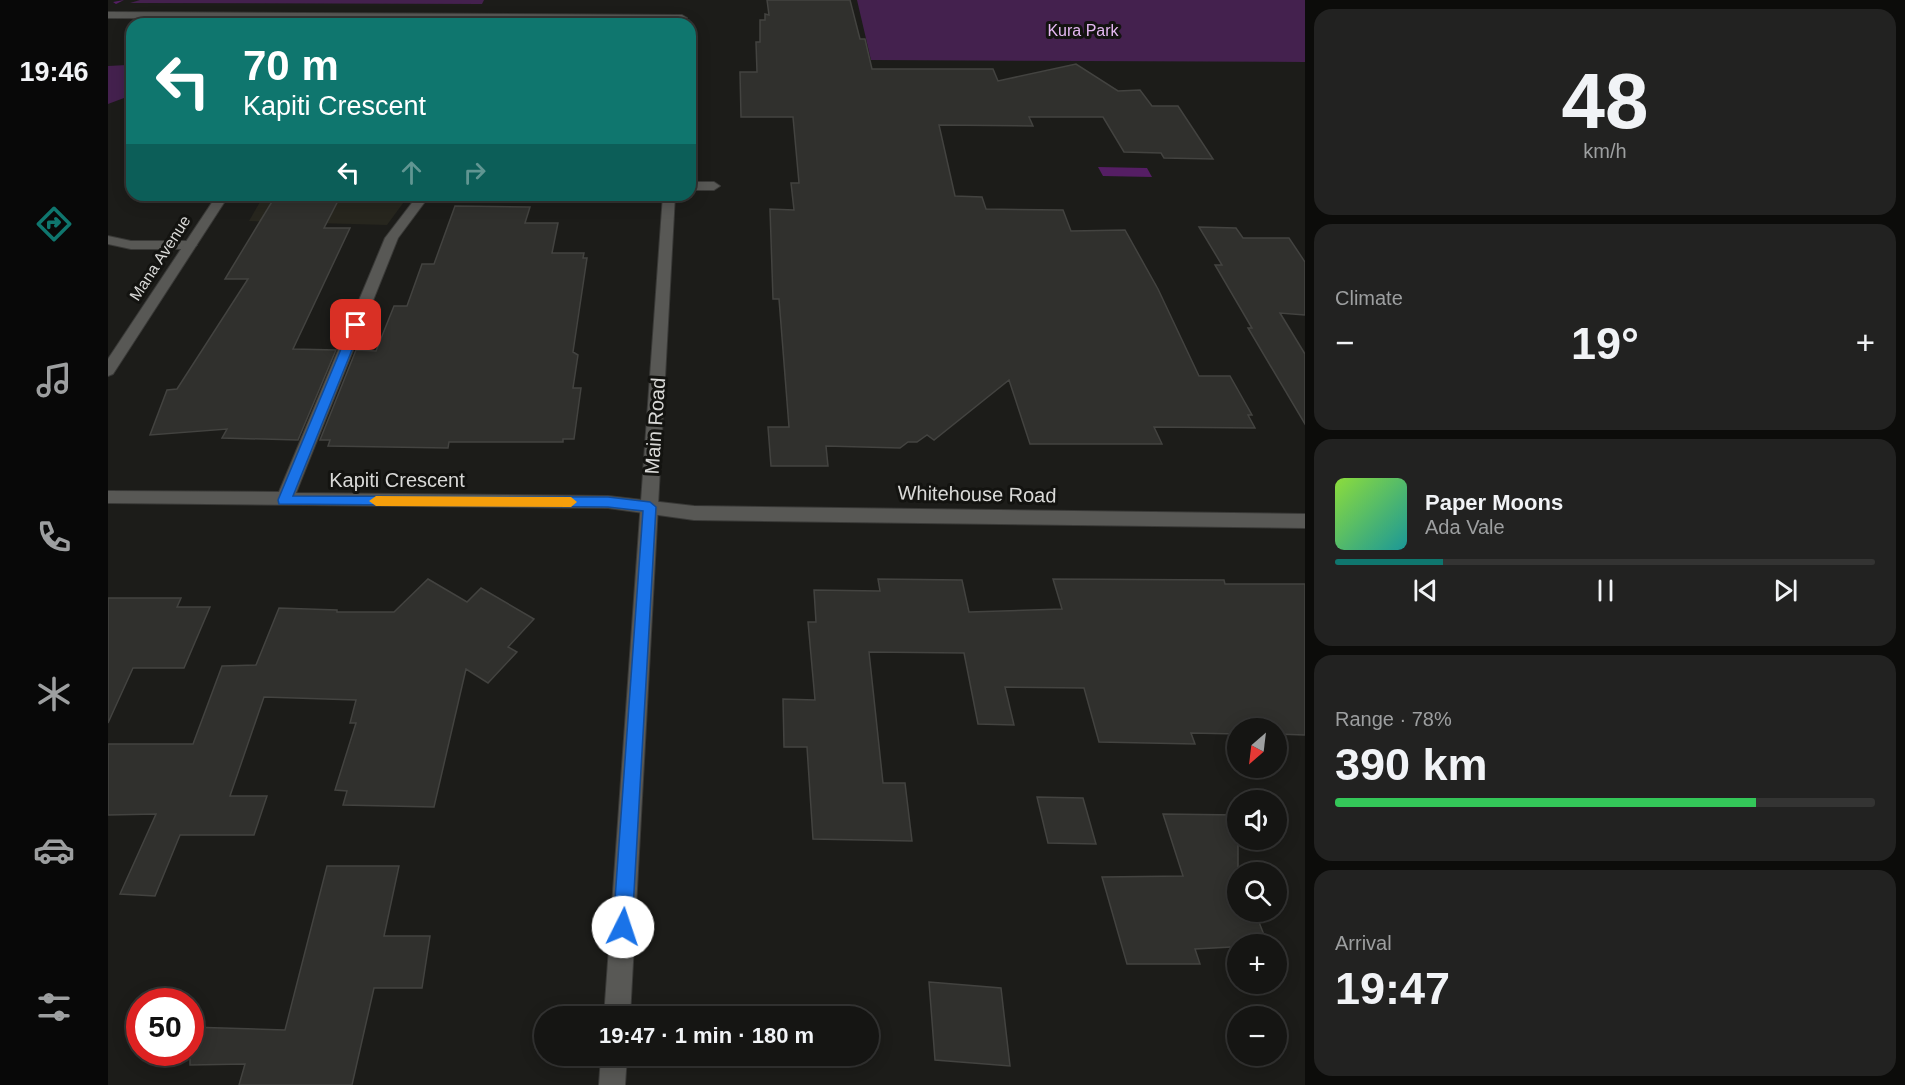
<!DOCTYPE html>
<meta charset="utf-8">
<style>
body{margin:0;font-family:Helvetica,sans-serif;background:#222221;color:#f1f3f6;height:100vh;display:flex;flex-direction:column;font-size:22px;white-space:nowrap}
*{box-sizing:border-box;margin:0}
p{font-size:20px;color:#9d9fa0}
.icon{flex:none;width:33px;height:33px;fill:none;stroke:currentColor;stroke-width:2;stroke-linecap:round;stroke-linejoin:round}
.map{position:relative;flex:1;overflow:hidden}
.details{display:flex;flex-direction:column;gap:9px;padding:9px;background:#0c0c0a;width:600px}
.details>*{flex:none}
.banner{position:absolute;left:18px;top:18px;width:570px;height:183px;border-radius:18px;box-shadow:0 3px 15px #0003,0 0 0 2px #343433;background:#0f766e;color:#fff;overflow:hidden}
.needle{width:39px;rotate:208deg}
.fabs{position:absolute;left:1119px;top:718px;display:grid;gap:12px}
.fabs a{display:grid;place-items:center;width:60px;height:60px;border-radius:50%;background:#151513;box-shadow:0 3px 15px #0003,0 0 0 2px #343433;font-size:30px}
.speed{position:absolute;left:18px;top:988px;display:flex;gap:12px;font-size:30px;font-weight:700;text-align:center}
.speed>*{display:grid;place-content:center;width:78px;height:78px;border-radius:50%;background:#151513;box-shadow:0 3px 15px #0003,0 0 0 2px #343433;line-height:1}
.speed .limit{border:9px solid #d22;background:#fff;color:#111}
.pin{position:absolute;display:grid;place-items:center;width:51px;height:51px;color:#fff;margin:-26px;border-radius:12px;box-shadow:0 3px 9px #0006}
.me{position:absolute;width:66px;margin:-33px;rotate:4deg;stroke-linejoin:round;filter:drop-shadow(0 0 4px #0008)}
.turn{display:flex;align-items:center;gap:21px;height:126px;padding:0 18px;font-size:27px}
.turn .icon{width:78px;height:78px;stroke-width:2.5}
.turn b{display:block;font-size:42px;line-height:51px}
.lanes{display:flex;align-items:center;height:57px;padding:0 18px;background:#0003;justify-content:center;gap:30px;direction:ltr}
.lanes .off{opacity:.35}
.big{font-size:45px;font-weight:600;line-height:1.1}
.details .card{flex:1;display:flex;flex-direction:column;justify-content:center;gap:9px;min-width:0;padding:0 21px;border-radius:18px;background:#222221}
.details .dial{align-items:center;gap:0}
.dial b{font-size:78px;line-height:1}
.song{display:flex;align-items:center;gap:18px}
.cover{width:72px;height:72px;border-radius:9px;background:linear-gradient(135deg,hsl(90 70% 55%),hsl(180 70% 35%))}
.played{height:6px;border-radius:3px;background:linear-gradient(90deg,#0f766e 20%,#343433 20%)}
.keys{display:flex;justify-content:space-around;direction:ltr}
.heat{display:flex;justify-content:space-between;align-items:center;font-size:33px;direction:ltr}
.charge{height:9px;border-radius:4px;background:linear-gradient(90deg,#34c759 78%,#343433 0)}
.trip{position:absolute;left:426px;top:1006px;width:345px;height:60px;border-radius:30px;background:#151513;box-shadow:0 3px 15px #0003,0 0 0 2px #343433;font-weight:600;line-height:60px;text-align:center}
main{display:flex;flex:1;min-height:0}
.tabs{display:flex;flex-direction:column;width:108px;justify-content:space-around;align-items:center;background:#080808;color:#9d9fa0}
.tabs .icon{width:42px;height:42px}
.tabs .current{color:#0f766e}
.tabs b{font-size:27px;color:#f1f3f6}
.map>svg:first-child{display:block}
.built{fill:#27261e}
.green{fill:#44214e}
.water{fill:#551e64}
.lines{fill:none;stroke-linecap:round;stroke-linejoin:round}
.stream{fill:#551e64;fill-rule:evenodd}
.building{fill:#30302d;stroke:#434340;stroke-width:1.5}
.lane-casing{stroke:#393937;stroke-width:2}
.street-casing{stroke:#393937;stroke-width:2}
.secondary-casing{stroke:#393937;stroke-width:2}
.lane{fill:#585855;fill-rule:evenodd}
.street{fill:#585855;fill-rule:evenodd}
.secondary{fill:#585855;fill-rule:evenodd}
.route{fill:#1a73e8;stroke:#114b97;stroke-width:1.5}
.slow{fill:#f59e0b}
.labels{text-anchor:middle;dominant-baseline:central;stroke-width:6;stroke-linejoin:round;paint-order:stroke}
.far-park-label{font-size:16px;fill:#e5b8f2;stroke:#131310}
.far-street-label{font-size:16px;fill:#d9d9d7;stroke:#131310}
.street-label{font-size:20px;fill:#d9d9d7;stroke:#131310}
</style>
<main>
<nav class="tabs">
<b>19:46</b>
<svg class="icon current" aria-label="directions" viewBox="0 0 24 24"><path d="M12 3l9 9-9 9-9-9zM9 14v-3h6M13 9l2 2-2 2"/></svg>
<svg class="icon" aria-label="music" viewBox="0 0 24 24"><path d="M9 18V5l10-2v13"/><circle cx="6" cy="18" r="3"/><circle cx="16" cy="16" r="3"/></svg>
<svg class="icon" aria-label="phone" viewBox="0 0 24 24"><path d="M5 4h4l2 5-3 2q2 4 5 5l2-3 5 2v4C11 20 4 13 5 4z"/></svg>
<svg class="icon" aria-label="climate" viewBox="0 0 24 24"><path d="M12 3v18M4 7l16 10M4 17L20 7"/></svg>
<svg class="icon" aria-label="car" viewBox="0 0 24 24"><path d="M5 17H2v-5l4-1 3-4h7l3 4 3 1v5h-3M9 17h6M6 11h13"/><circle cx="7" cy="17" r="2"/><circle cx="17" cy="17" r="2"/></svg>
<svg class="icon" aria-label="filters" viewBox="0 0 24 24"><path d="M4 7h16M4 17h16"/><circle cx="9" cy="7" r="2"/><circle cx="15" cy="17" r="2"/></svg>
</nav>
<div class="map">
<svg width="1197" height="1085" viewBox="0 0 1197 1085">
<rect width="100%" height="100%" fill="#1c1c19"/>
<!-- built -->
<path class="built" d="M156,195h145l-22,30 -138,-4z"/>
<!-- green -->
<path class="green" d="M32,0h344l-2,4 -352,-1z
M749,0h448v62l-434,-2z
M24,62v33l-24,9v-38l19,-1z"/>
<!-- water -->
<path class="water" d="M990,167l49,1 5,9 -49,-1z"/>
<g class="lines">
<!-- stream -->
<path class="stream" d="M16,0l-8,4 -3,-2z"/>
</g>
<!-- building -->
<path class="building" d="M659,0h83l10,39h5l7,30h121l5,12 78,-17 42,27 22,-1 12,16h26l35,53 -49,-1 -3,-5 -37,-1 -21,-35h-74l4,9 -94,-1 16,71 27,1 4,12 77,1 8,21 54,-1 33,59 41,87h31l22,39h-4l7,13 -101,-1 8,17h-132l-21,-64 -75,60 -7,-5 -10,7h-9l-8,6 -74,-2 2,20h-57l-3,-39h21l-10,-128h-6l-3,-90 24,1 -3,-27h8l-6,-66h-52l-1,-45h17l-1,-30h4v-22h5v-6l4,1z
M168,195h65l-17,33h26l-57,121 43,1 -38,90 -76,-2 5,-9 -77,6 17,-45 10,-1 71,-110h-23z
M347,206l75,1 -5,16h33l-6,30h32l-1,5h4l-14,94 5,3 -5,33h8l-7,51h-11v3h-114l-1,6 -120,-2 2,-6h-10l36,-90 20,1 18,-45h13l15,-42h12z
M1091,227l37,1 7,10h46l16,24v53l-25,-2 25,41v70l-57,-96h4l-37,-63h7z
M320,579l39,23 14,-14 53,31 -26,28 9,5 -29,31 -22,-14 -32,138 -91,-2 4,-14 -12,-1 21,-67h-6l6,-23 -92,-3 -34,99h37l-13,39h-74l-25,61 -35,-2 36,-80 -48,1v-71h85l29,-78 34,-1 23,-57 58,2v2h57z
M770,579l84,1 7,32 93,-3 -9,-30 171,1 1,4h80v151l-29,-1v-5h-38v5l-47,-1 4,11 -96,-2 -15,-54 -79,-1 9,38 -36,-1 -14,-71 -95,-1 14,131h22l7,58 -99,-2 -6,-92h-23l-1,-48 32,1 -7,-78h8l-2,-32 66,1z
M0,598h73l-4,9h33l-26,61h-51l-25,55z
M929,797l46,1 13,46 -48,-1z
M1055,814l75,1v97h17l13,33 -73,4 5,15h-73l-25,-87 81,-1z
M219,866h72l-15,70h46l-8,52h-48l-22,97h-113l6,-21 -55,1v-38l95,3z
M821,982l72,6 9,78 -75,-6z"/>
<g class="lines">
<!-- lane casing -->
<g class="lane-casing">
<path id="lane" d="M582,182h24l6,4 -6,4h-24z
M0,236l23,5h59l7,4 -7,4h-59l-23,-5z"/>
</g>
<!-- street casing -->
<g class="street-casing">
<path id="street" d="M109,195h12l-116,179 -5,2v-17z
M310,195h12l-32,43 -102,255 312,3 86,10 611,8v14l-611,-8 -86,-12 -500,-5v-12l171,1 106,-254z"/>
</g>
<!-- secondary casing -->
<g class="secondary-casing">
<path id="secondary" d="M0,12l574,3 5,3 -5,3 -574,-3z
M555,195h12l-45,822h-26z
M493,1056h26l-2,29h-26z"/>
</g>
<!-- lane -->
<use href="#lane" class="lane"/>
<!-- street -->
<use href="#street" class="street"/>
<!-- secondary -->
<use href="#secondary" class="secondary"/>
</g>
<!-- route -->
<path class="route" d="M248,321l6,4 -69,171 315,1 42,5 6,5 -24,420 -3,6 -6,3 -7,-3 -3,-6 30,-416 -35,-4 -329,-3 -1,-4 73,-175z"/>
<!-- slow -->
<path class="slow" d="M268,496l195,1 6,5 -6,5 -195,-1 -7,-5z"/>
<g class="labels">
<!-- far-park labels -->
<g class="far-park-label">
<text x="975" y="30">Kura Park</text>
</g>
<!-- far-street labels -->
<g class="far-street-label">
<text transform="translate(52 258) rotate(-57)">Mana Avenue</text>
</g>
<!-- street labels -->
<g class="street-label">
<text transform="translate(547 426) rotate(-86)">Main Road</text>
<text x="289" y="480">Kapiti Crescent</text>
<text transform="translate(869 494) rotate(1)">Whitehouse Road</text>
</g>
</g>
</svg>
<div class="fabs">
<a><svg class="needle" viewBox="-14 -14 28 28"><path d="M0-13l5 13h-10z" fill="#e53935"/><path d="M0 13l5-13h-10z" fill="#9d9fa0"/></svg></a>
<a><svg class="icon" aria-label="sound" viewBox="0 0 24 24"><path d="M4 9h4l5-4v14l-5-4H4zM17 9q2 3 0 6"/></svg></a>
<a><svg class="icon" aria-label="search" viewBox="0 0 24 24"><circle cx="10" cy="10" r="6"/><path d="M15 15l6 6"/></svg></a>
<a>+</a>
<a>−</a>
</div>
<div class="speed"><div class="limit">50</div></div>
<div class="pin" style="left:248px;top:325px;background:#d93025"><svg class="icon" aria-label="arrive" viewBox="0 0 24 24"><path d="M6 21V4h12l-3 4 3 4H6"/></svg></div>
<svg class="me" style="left:515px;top:927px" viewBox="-20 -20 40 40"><circle r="19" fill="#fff"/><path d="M0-13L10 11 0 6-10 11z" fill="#1a73e8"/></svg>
<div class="trip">19:47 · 1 min · 180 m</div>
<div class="banner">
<div class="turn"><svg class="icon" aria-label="left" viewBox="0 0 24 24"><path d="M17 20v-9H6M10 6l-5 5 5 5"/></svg><div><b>70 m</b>Kapiti Crescent</div></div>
<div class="lanes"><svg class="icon" aria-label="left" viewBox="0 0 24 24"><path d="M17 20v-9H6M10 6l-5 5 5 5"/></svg><svg class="icon off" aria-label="ahead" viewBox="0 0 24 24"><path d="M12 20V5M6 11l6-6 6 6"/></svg><svg class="icon off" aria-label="right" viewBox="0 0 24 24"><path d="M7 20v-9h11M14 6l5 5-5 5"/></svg></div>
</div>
</div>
<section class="details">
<div class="card dial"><b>48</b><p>km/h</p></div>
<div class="card"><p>Climate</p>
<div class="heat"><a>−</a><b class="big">19°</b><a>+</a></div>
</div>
<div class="card">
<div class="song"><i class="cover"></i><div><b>Paper Moons</b><p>Ada Vale</p></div></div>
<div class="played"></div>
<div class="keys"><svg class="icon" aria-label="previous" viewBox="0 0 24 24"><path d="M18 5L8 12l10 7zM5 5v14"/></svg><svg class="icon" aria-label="pause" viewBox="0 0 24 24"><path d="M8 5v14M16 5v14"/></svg><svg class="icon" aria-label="next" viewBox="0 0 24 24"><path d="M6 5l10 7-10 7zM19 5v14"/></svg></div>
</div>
<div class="card"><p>Range · 78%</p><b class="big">390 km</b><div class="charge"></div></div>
<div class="card"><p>Arrival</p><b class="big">19:47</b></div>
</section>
</main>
